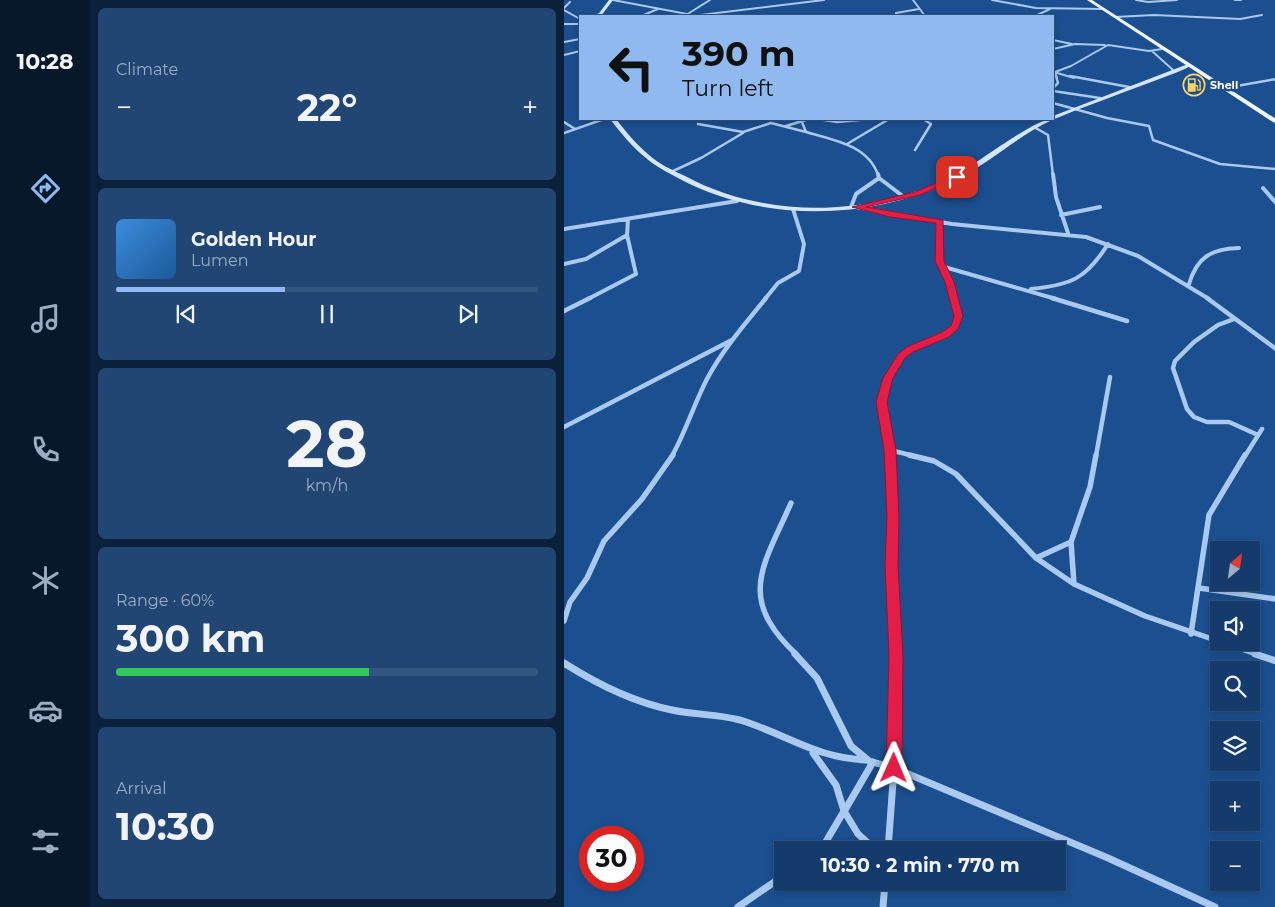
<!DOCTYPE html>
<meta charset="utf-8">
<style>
body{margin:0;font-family:Montserrat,sans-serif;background:#214673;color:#f1f3f6;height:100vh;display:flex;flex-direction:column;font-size:19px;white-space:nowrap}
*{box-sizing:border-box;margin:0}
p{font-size:16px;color:#9dadc1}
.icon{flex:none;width:28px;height:28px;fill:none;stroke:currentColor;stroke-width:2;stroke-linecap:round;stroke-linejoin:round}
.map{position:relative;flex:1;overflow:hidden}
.panel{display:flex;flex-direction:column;gap:8px;padding:8px;background:#0b203b;width:474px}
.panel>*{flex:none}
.hud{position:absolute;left:15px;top:15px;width:475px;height:105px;border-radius:0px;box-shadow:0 2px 8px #0003,0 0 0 1px #33557e;background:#90b9f0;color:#111;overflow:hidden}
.needle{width:32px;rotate:29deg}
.buttons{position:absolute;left:646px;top:541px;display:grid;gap:10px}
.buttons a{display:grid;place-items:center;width:50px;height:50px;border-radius:0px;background:#143b6b;box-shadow:0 2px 8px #0003,0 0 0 1px #33557e;font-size:25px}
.speed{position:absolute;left:15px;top:826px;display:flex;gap:10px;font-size:25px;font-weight:700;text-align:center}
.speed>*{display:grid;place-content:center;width:65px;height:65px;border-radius:50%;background:#143b6b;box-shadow:0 2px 8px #0003,0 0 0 1px #33557e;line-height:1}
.speed .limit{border:8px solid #d22;background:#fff;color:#111}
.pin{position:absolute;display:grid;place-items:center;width:42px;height:42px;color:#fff;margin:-21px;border-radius:10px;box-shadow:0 2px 8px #0006}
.me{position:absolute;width:55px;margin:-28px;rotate:1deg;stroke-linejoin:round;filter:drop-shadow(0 0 4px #0008)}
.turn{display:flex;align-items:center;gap:18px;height:105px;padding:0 20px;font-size:22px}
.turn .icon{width:65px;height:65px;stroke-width:2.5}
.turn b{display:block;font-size:35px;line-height:42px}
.big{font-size:38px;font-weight:700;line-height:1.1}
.panel .card{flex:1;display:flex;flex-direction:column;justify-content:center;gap:8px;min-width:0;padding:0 18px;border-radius:8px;background:#214673}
.panel .dial{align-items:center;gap:0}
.dial b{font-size:65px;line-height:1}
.song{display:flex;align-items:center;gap:15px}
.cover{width:60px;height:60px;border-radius:8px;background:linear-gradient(135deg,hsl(210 70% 55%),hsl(210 70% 35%))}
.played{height:5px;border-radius:2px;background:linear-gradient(90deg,#90b9f0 40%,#33557e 40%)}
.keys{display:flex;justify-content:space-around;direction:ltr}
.heat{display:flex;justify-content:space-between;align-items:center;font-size:28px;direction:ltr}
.charge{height:8px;border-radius:4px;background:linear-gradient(90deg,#34c759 60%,#33557e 0)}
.trip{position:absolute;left:210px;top:841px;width:292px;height:50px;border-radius:0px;background:#143b6b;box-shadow:0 2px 8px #0003,0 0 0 1px #33557e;font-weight:700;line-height:50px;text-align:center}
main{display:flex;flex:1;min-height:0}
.dock{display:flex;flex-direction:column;width:90px;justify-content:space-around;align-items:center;background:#08182b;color:#9dadc1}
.dock .icon{width:35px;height:35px}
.dock .active{color:#90b9f0}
.dock b{font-size:22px;color:#f1f3f6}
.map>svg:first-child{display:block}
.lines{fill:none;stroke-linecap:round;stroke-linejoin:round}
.street-far5{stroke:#a9c9ee;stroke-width:2}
.street-far4{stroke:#a9c9ee;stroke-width:2.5}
.street-far3{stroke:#a9c9ee;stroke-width:4}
.street-far2{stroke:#a9c9ee;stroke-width:4.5}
.street-far1{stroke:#a9c9ee;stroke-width:5.5}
.street{stroke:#a9c9ee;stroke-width:7}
.secondary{fill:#d6e6fa;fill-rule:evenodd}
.primary{fill:#f0f6ff;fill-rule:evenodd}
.route{fill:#e11d48;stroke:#92132f}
.labels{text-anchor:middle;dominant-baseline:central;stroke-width:5;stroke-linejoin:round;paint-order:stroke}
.far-poi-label{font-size:11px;font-weight:bold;fill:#fff;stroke:#1b4f8f;text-anchor:start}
</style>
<main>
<nav class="dock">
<b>10:28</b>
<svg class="icon active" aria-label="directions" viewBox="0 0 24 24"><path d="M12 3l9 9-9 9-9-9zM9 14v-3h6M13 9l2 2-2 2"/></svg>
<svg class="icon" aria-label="music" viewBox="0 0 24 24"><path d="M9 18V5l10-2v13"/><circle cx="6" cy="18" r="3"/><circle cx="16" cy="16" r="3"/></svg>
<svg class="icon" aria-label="phone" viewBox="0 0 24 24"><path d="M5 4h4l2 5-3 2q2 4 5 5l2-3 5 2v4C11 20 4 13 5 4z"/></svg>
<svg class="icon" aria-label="climate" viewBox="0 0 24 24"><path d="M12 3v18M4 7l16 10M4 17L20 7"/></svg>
<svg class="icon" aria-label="car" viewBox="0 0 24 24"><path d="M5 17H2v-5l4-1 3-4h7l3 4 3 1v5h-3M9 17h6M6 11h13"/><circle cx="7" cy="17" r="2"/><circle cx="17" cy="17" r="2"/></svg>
<svg class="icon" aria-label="filters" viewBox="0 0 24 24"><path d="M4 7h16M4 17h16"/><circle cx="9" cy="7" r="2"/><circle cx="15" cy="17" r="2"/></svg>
</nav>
<section class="panel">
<div class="card"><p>Climate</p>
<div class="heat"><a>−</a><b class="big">22°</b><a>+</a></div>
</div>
<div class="card">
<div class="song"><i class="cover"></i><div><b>Golden Hour</b><p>Lumen</p></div></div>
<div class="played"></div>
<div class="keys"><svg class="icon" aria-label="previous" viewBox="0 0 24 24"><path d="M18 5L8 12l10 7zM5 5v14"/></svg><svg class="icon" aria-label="pause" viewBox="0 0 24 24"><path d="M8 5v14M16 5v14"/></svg><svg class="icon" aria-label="next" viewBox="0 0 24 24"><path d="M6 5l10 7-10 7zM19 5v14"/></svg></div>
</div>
<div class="card dial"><b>28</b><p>km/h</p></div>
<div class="card"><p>Range · 60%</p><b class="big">300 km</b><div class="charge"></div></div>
<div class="card"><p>Arrival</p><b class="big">10:30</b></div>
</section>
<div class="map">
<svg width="712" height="907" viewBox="0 0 712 907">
<rect width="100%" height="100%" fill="#1b4f8f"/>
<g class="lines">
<!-- street-far5 -->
<path class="street-far5" d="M49,0l74,14
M349,0l12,16
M428,0l44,8 67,1
M572,0l12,2 29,-2
M671,0h6
M0,8l6,-6
M0,10l16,9
M332,13l23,-4
M122,15l24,-15
M29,16l7,-2
M77,16l17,-7
M128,16l132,-16
M471,16l15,-7
M551,17l39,-2 86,4 22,-4
M0,24h16
M489,40l19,4
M0,42l16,-3
M489,49l22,-5 30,1
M588,51l21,19
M0,55l16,-4
M490,72l20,6
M491,72l16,-6 37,-21 41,6 13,-2
M491,72l2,6"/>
<!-- street-far4 -->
<path class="street-far4" d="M506,76l59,11
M489,88l5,-5 -2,-7
M661,88l51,-9
M489,91l47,7
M489,103l54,15 42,8 4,14 67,24 56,5
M254,119l19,3 33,-3
M417,119h22
M0,122l11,7
M238,122l4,10c27,8 62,13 72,43
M134,124l45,8 28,-9 35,9
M222,126l23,-7
M470,127l14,8 5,40
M0,133l40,-14
M283,144l42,-25
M351,150l16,-26 -8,-5
M107,172l30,-14 42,-25"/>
<!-- street-far3 -->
<path class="street-far3" d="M314,174l1,4 25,19
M489,174l3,23 12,36
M699,188l13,15
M287,207l5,-13 23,-16
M292,207l96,17 134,13 52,19 71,43
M497,215l39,-8
M376,222l-2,33 3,11 9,15 4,18
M0,229l173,-28
M0,264l22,-5 41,-24
M377,266l115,33
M625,284c8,-27 22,-35 50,-36
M467,289c40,-4 55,-10 77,-45
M24,299l48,-25 -9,-39 1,-15
M201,299l13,-16 21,-12 5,-27 -11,-35"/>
<!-- street-far2 -->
<path class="street-far2" d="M488,298l75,23
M643,298l69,51
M0,311l26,-13
M670,319l-16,6 -24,17 -19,19 -2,7 14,41 7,8 13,5h22l29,13
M0,427l168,-87
M326,450l24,6
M108,456c14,-25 22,-52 35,-77 16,-30 38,-55 59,-81
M326,456c-1,-18 -9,-36 -9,-54 0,-17 14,-44 29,-53 12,-7 46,-12 48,-29 0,-6 -3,-16 -5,-22
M532,456l14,-79
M681,456l17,-27"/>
<!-- street-far1 -->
<path class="street-far1" d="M326,455l6,200
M345,455l25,6 22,13 80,84 38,26 71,32 114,39
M227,503c-28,64 -55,95 6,152
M472,558l35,-16
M510,584l-3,-42 19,-55 6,-32
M635,588l77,11
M0,621l6,-19 17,-24 17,-37 38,-42 31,-44
M627,634l18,-119 36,-60"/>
<!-- street -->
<path class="street" d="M231,654l22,24 34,68 18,15 25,7 214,90 107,49
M691,654l21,7
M0,663c33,21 69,39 108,47 22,5 46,4 68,10 46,14 75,38 126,40
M249,753l23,32 8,26
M281,810l28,-48
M257,850l23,-39 14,23 18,16
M324,850l6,-82 2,-114
M174,907l45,-31
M319,907l2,-25"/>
<!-- secondary -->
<path class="secondary" d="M45,0h4l-12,16h-4z
M624,64l4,1c-11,7 -26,11 -38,16 -34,13 -69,25 -102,39 -37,17 -66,47 -103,63 -85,38 -189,39 -271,-5 -11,-6 -23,-12 -32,-20 -14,-11 -25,-25 -36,-39h6c10,13 20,25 33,36 10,9 23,15 36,21 82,44 187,41 270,-1 23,-11 78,-56 98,-56v-3z"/>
<!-- primary -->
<path class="primary" d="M523,0h5l184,119v5z"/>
</g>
<!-- route -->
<path class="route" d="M391,175l6,2 -41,18 -54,12 77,13 1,41 10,21 9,34 -5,13 -9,8 -36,15 -8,6 -12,20 -6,24 9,48 3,68 -1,47 5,91 -1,112 -2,6 -6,2 -6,-2 -2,-6 3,-112 -4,-91 2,-47 -3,-68 -8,-48 7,-24 15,-24 9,-7 35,-15 9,-6 3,-10 -9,-34 -10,-21 1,-38 -46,-6 -38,-10 63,-15z"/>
<!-- icons -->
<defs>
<g id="fuel-ring" transform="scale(1.125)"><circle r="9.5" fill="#1b4f8f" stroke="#ffd166" stroke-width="1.5"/><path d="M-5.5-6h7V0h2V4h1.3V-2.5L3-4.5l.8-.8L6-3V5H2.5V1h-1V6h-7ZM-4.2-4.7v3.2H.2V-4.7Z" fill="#ffd166"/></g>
</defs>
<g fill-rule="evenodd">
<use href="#fuel-ring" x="630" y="85"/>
</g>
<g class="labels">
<!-- far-poi labels -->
<g class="far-poi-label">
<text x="646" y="85">Shell</text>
</g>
</g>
</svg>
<div class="buttons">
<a><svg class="needle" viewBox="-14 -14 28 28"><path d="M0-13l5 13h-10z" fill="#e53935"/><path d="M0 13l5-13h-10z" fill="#9dadc1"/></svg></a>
<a><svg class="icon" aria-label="sound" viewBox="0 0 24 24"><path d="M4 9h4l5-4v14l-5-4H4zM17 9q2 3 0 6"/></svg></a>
<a><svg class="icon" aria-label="search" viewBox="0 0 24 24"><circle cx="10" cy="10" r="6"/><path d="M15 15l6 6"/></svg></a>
<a><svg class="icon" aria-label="layers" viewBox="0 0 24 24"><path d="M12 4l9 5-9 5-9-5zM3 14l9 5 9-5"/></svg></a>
<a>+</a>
<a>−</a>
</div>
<div class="speed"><div class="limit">30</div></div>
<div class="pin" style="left:393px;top:177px;background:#d93025"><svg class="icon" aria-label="arrive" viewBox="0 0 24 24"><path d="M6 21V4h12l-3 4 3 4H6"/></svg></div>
<svg class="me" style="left:330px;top:768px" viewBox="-20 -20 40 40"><path d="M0-17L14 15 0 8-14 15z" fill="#e11d48" stroke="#fff" stroke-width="4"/></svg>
<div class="trip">10:30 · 2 min · 770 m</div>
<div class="hud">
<div class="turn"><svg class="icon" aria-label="left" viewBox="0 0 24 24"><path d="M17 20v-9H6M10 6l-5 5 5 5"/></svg><div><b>390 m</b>Turn left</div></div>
</div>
</div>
</main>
